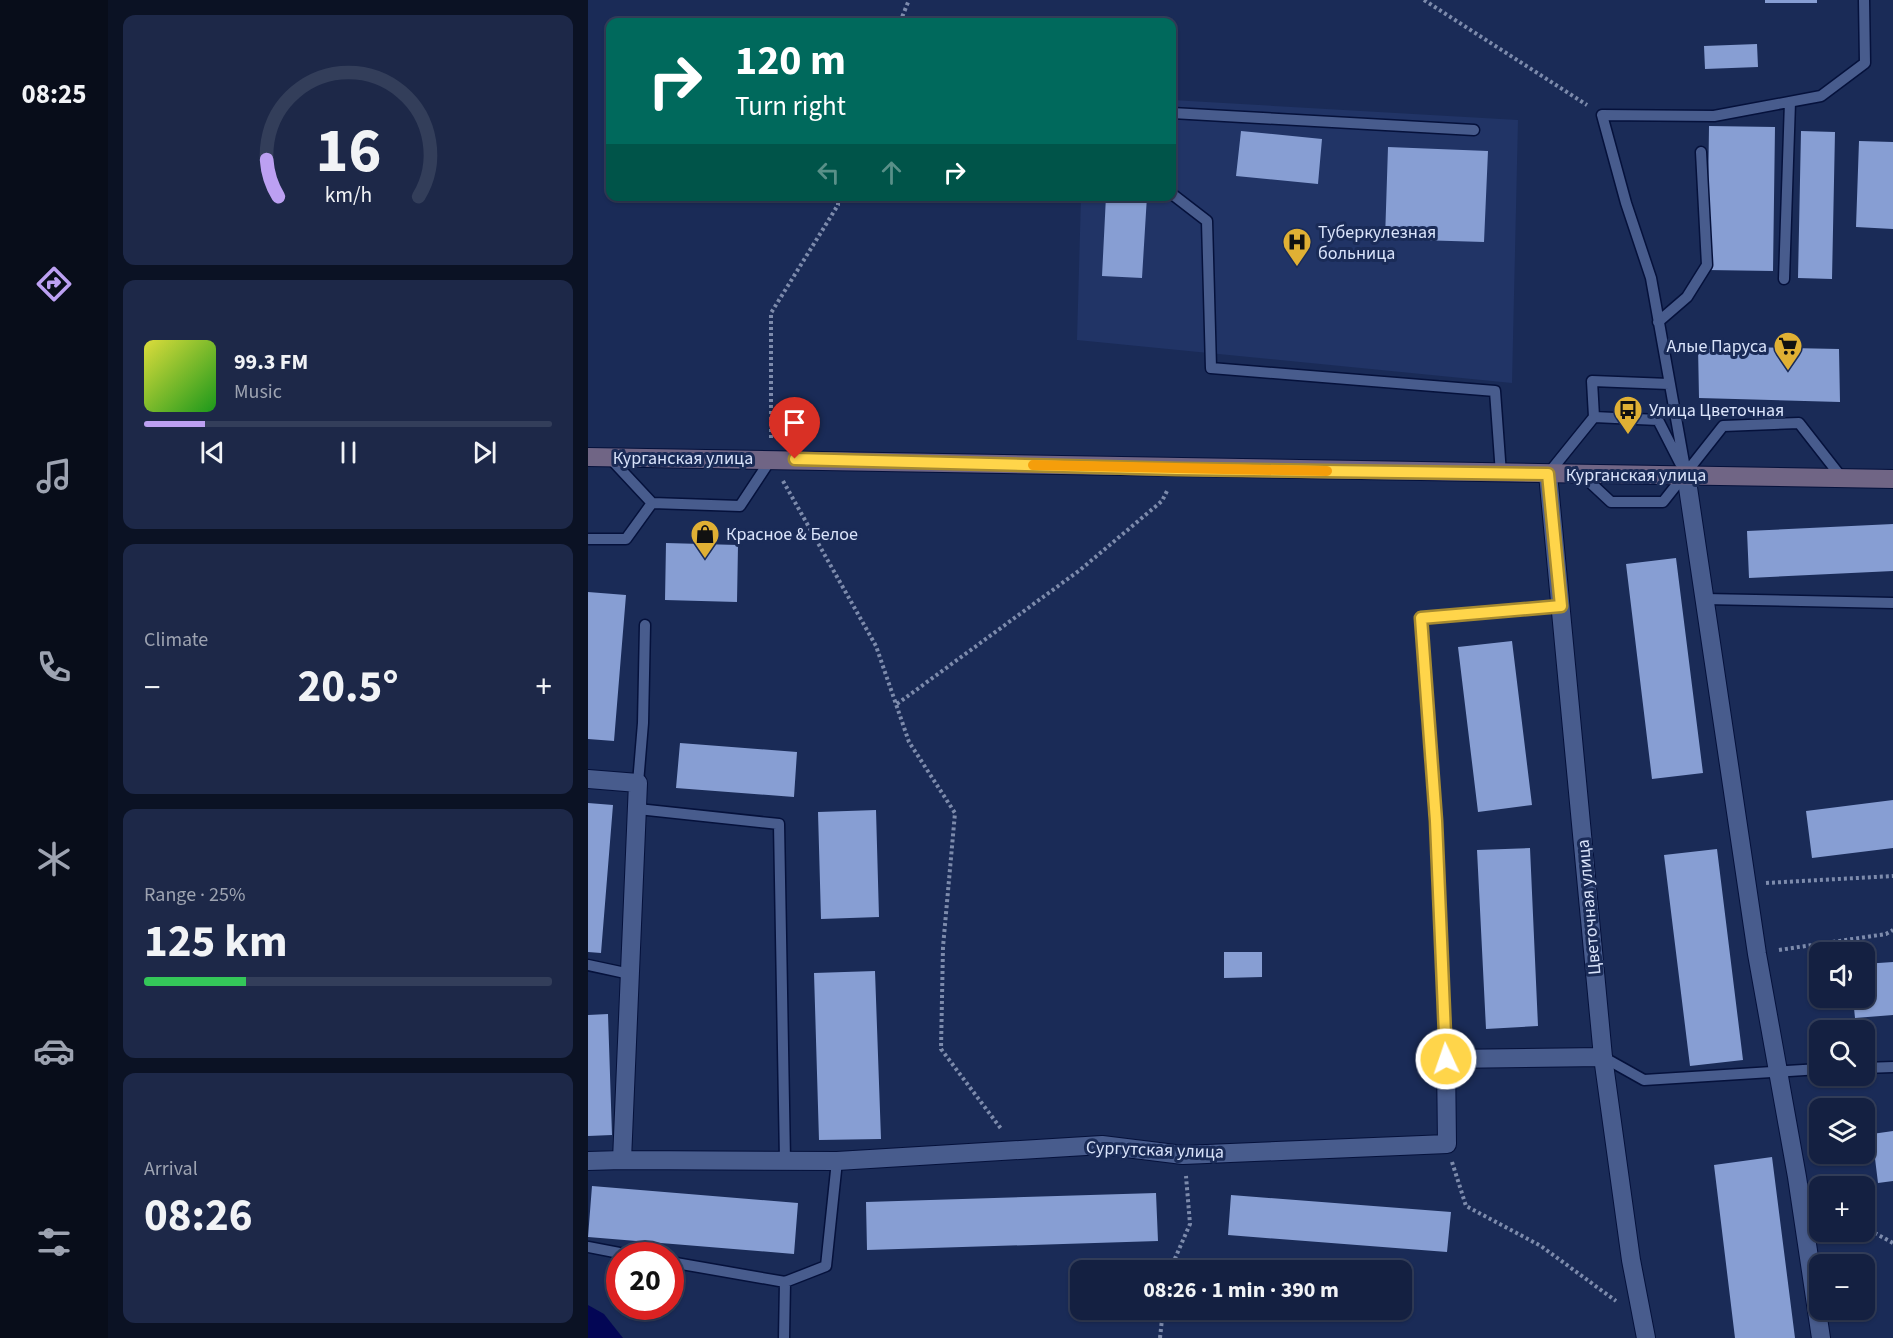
<!DOCTYPE html>
<meta charset="utf-8">
<style>
body{margin:0;font-family:"Source Sans 3",sans-serif;background:#1d2848;color:#f1f3f6;height:100vh;display:flex;flex-direction:column;font-size:22px;white-space:nowrap}
*{box-sizing:border-box;margin:0}
p{font-size:20px;color:#9da3b1}
.icon{flex:none;width:33px;height:33px;fill:none;stroke:currentColor;stroke-width:2;stroke-linecap:round;stroke-linejoin:round}
.map{position:relative;flex:1;overflow:hidden}
.drawer{display:flex;flex-direction:column;gap:15px;padding:15px;background:#0b1224;width:480px}
.drawer>*{flex:none}
.hud{position:absolute;left:18px;top:18px;width:570px;height:183px;border-radius:12px;box-shadow:0 2px 4px #0004,0 0 0 2px #333e5a;background:#00695c;color:#fff;overflow:hidden}
.fabs{position:absolute;left:1221px;top:942px;display:grid;gap:12px}
.fabs a{display:grid;place-items:center;width:66px;height:66px;border-radius:12px;background:#142041;box-shadow:0 2px 4px #0004,0 0 0 2px #333e5a;font-size:30px}
.speed{position:absolute;left:18px;top:1242px;display:flex;gap:12px;font-size:30px;font-weight:700;text-align:center}
.speed>*{display:grid;place-content:center;width:78px;height:78px;border-radius:50%;background:#142041;box-shadow:0 2px 4px #0004,0 0 0 2px #333e5a;line-height:1}
.speed .limit{border:9px solid #d22;background:#fff;color:#111}
.pin{position:absolute;display:grid;place-items:center;width:51px;height:51px;color:#fff;margin:-62px -26px;border-radius:50% 50% 50% 0;rotate:-45deg;box-shadow:0 0 6px #0007}
.pin .icon{rotate:45deg}
.me{position:absolute;width:66px;margin:-33px;rotate:357deg;stroke-linejoin:round;filter:drop-shadow(0 0 4px #0008)}
.turn{display:flex;align-items:center;gap:21px;height:126px;padding:0 30px;font-size:27px}
.turn .icon{width:78px;height:78px;stroke-width:2.5}
.turn b{display:block;font-size:42px;line-height:51px}
.lanes{display:flex;align-items:center;height:57px;padding:0 30px;background:#0003;justify-content:center;gap:30px;direction:ltr}
.lanes .off{opacity:.35}
.big{font-size:45px;font-weight:700;line-height:1.1}
.drawer .widget{flex:1;display:flex;flex-direction:column;justify-content:center;gap:9px;min-width:0;padding:0 21px;border-radius:12px;background:#1d2848}
.drawer .dial{align-items:center;gap:0}
.dial svg{height:156px;overflow:visible;fill:none;stroke:#333e5a;stroke-width:7;stroke-linecap:round;text-anchor:middle}
.dial text{fill:#f1f3f6;stroke:none}
.song{display:flex;align-items:center;gap:18px}
.cover{width:72px;height:72px;border-radius:9px;background:linear-gradient(135deg,hsl(60 70% 55%),hsl(120 70% 35%))}
.played{height:6px;border-radius:3px;background:linear-gradient(90deg,#bca0f2 15%,#333e5a 15%)}
.keys{display:flex;justify-content:space-around;direction:ltr}
.heat{display:flex;justify-content:space-between;align-items:center;font-size:33px;direction:ltr}
.charge{height:9px;border-radius:4px;background:linear-gradient(90deg,#34c759 25%,#333e5a 0)}
.trip{position:absolute;left:482px;top:1260px;width:342px;height:60px;border-radius:12px;background:#142041;box-shadow:0 2px 4px #0004,0 0 0 2px #333e5a;font-weight:700;line-height:60px;text-align:center}
main{display:flex;flex:1;min-height:0}
.dock{display:flex;flex-direction:column;width:108px;justify-content:space-around;align-items:center;background:#080d1a;color:#9da3b1}
.dock .icon{width:42px;height:42px}
.dock .selected{color:#bca0f2}
.dock b{font-size:27px;color:#f1f3f6}
.map>svg:first-child{display:block}
.built{fill:#213466}
.water{fill:#030655}
.building{fill:#879ed3}
.lines{fill:none;stroke-linecap:round;stroke-linejoin:round}
.service-casing{stroke:#05113b;stroke-width:13}
.minor-casing{stroke:#05113b;stroke-width:20}
.secondary-casing{stroke:#05113b;stroke-width:20}
.path{stroke:#7d8bac;stroke-width:4;stroke-dasharray:3 3;stroke-linecap:butt}
.service{stroke:#485c8d;stroke-width:10}
.minor{stroke:#485c8d;stroke-width:18}
.secondary{stroke:#706585;stroke-width:18}
.route-casing{stroke:#a68a30;stroke-width:15}
.route{stroke:#ffd54a;stroke-width:10}
.slow{stroke:#f59e0b;stroke-width:10}
.labels{text-anchor:middle;dominant-baseline:central;stroke-width:6;stroke-linejoin:round;paint-order:stroke}
.poi-label{font-size:18px;fill:#d9e3fa;stroke:#1a2b57;text-anchor:start}
.street-label{font-size:18px;fill:#d9e3fa;stroke:#1a2b57}
</style>
<main>
<nav class="dock">
<b>08:25</b>
<svg class="icon selected" aria-label="directions" viewBox="0 0 24 24"><path d="M12 3l9 9-9 9-9-9zM9 14v-3h6M13 9l2 2-2 2"/></svg>
<svg class="icon" aria-label="music" viewBox="0 0 24 24"><path d="M9 18V5l10-2v13"/><circle cx="6" cy="18" r="3"/><circle cx="16" cy="16" r="3"/></svg>
<svg class="icon" aria-label="phone" viewBox="0 0 24 24"><path d="M5 4h4l2 5-3 2q2 4 5 5l2-3 5 2v4C11 20 4 13 5 4z"/></svg>
<svg class="icon" aria-label="climate" viewBox="0 0 24 24"><path d="M12 3v18M4 7l16 10M4 17L20 7"/></svg>
<svg class="icon" aria-label="car" viewBox="0 0 24 24"><path d="M5 17H2v-5l4-1 3-4h7l3 4 3 1v5h-3M9 17h6M6 11h13"/><circle cx="7" cy="17" r="2"/><circle cx="17" cy="17" r="2"/></svg>
<svg class="icon" aria-label="filters" viewBox="0 0 24 24"><path d="M4 7h16M4 17h16"/><circle cx="9" cy="7" r="2"/><circle cx="15" cy="17" r="2"/></svg>
</nav>
<section class="drawer">
<div class="widget dial"><svg viewBox="0 0 100 80">
<path d="M14 69A42 42 0 1 1 86 69"/>
<path d="M14 69A42 42 0 0 1 8 50" stroke="#bca0f2"/>
<text x="50" y="56" font-size="32" font-weight="700">16</text>
<text x="50" y="72" font-size="11">km/h</text>
</svg></div>
<div class="widget">
<div class="song"><i class="cover"></i><div><b>99.3 FM</b><p>Music</p></div></div>
<div class="played"></div>
<div class="keys"><svg class="icon" aria-label="previous" viewBox="0 0 24 24"><path d="M18 5L8 12l10 7zM5 5v14"/></svg><svg class="icon" aria-label="pause" viewBox="0 0 24 24"><path d="M8 5v14M16 5v14"/></svg><svg class="icon" aria-label="next" viewBox="0 0 24 24"><path d="M6 5l10 7-10 7zM19 5v14"/></svg></div>
</div>
<div class="widget"><p>Climate</p>
<div class="heat"><a>−</a><b class="big">20.5°</b><a>+</a></div>
</div>
<div class="widget"><p>Range · 25%</p><b class="big">125 km</b><div class="charge"></div></div>
<div class="widget"><p>Arrival</p><b class="big">08:26</b></div>
</section>
<div class="map">
<svg width="1305" height="1338" viewBox="0 0 1305 1338">
<rect width="100%" height="100%" fill="#1a2b57"/>
<!-- built -->
<path class="built" d="M584,100l346,20 -6,263 -435,-43 4,-143 91,-1z"/>
<!-- water -->
<path class="water" d="M0,1305l16,9 19,24h-35z"/>
<!-- building -->
<path class="building" d="M1177,0h52v3h-52z
M1169,44l1,23 -53,2 -1,-23z
M1121,126l66,1 -2,144 -66,-1z
M653,131l81,8 -4,45 -82,-8z
M1213,131l34,1 -3,147 -34,-1z
M1271,141l34,1v87l-37,-2z
M800,147l100,4 -4,91 -99,-3z
M518,196h41l-5,82 -40,-2z
M1110,346l141,3 1,53 -141,-4z
M1305,524v47l-144,7 -2,-47z
M78,543l72,2 -1,57 -72,-2z
M1088,558l27,215 -51,6 -26,-215z
M0,592l38,3 -12,146 -26,-2z
M924,641l20,164 -54,7 -20,-165z
M92,743l117,9 -3,45 -118,-9z
M1305,800v48l-81,10 -6,-47z
M0,803l25,2 -12,148 -13,-1z
M288,810l3,107 -58,2 -3,-107z
M942,848l8,178 -52,3 -9,-179z
M1129,849l26,211 -53,6 -26,-211z
M636,952h38v25l-38,1z
M1305,962v53l-38,3 -2,-20h11v-34z
M287,971l6,168 -62,1 -5,-167z
M20,1014l4,121 -24,1v-121z
M1305,1131v50l-15,2 -6,-49z
M1184,1157l23,181h-60l-21,-173z
M4,1186l206,17 -4,51 -206,-17z
M568,1193l2,48 -291,9 -1,-48z
M643,1195l220,17 -4,40 -219,-17z"/>
<g class="lines">
<!-- service casing -->
<g class="service-casing">
<path id="service" d="M584,113l302,17
M584,194l35,27 4,147 284,23 6,83
M1196,279l6,-177
M1070,322l29,-25 20,-32 -6,-113
M1006,417l-2,-36 77,3
M22,458l42,45 88,3 31,-47
M960,474l46,-57 64,3 22,43
M993,474l30,28h52l60,-76 76,-3 43,55
M1098,474l-35,-196 -25,-75 -24,-88 112,1 107,-20 44,-33 -1,-63
M0,539h38l26,-36
M1117,599l188,4
M50,783l5,-60 2,-98
M50,809l141,15 6,336
M0,965l42,9
M1015,1057l41,23 176,-11
M858,1059l-11,-238 -14,-203 140,-12
M1276,1068l29,-1
M0,1247l47,9
M82,1262l115,20 41,-16 11,-105
M196,1338l1,-56"/>
</g>
<!-- minor casing -->
<g class="minor-casing">
<path id="minor" d="M960,474l55,583 28,203 15,78
M1098,474l71,480 40,223 24,161
M0,779l50,4 -16,377 -34,1
M34,1160l215,1 265,-16 81,10 264,-11 -1,-85 157,-2"/>
</g>
<!-- secondary casing -->
<g class="secondary-casing">
<path id="secondary" d="M0,457l1305,22"/>
</g>
<!-- path -->
<path class="path" d="M836,0l163,105
M312,22l9,-22
M183,438v-125l67,-108v-9
M195,481l93,165 33,96 46,71 -12,134 -2,102 61,81
M309,704l183,-134 82,-69 6,-12
M1178,883l127,-7
M1191,950l107,-16 7,-4
M864,1162l14,44 75,40 75,55
M1276,1227l29,16
M582,1270l20,-46 -4,-48
M572,1338l3,-28"/>
<!-- service -->
<use href="#service" class="service"/>
<!-- minor -->
<use href="#minor" class="minor"/>
<!-- secondary -->
<use href="#secondary" class="secondary"/>
</g>
<g class="lines">
<!-- route casing -->
<g class="route-casing">
<path id="route" d="M207,459l382,10 371,5 13,132 -140,12 15,203 10,238"/>
</g>
<!-- route -->
<use href="#route" class="route"/>
<!-- slow -->
<path class="slow" d="M445,465l294,6"/>
</g>
<!-- icons -->
<defs>
<g id="hospital-pin" transform="scale(1.5)"><path d="M0 17L-7.5 6A9.5 9.5 0 1 1 7.5 6Z" fill="#e0b034" stroke="#1a2b57"/><path d="M-5-5h3v3.5h4V-5h3V5h-3V1.5h-4V5h-3Z" fill="#111"/></g>
<g id="supermarket-pin" transform="scale(1.5)"><path d="M0 17L-7.5 6A9.5 9.5 0 1 1 7.5 6Z" fill="#e0b034" stroke="#1a2b57"/><path d="M-6-5.5h2.5l.6 2H6L4.5 2H-2.5L-4.4-4H-6ZM-1.5 3.2a1.3 1.3 0 1 0 .1 0ZM3 3.2a1.3 1.3 0 1 0 .1 0Z" fill="#111"/></g>
<g id="bus-pin" transform="scale(1.5)"><path d="M0 17L-7.5 6A9.5 9.5 0 1 1 7.5 6Z" fill="#e0b034" stroke="#1a2b57"/><path d="M-5-6H5V4H4V6H2V4H-2V6H-4V4H-5ZM-3.5-4V0h7V-4ZM-3.5 1.2v1.5H-2V1.2ZM2 1.2v1.5H3.5V1.2Z" fill="#111"/></g>
<g id="shop-pin" transform="scale(1.5)"><path d="M0 17L-7.5 6A9.5 9.5 0 1 1 7.5 6Z" fill="#e0b034" stroke="#1a2b57"/><path d="M-5-2.5h2.3a2.7 3.5 0 0 1 5.4 0H5L5.5 6h-11ZM-1.5-2.5h3a1.5 2.3 0 0 0-3 0Z" fill="#111"/></g>
</defs>
<g fill-rule="evenodd">
<use href="#hospital-pin" x="709" y="242"/>
<use href="#supermarket-pin" x="1200" y="346"/>
<use href="#bus-pin" x="1040" y="410"/>
<use href="#shop-pin" x="117" y="534"/>
</g>
<g class="labels">
<!-- poi labels -->
<g class="poi-label">
<text x="730" y="232">Туберкулезная<tspan x="730" dy="21">больница</tspan></text>
<text x="1179" y="346" text-anchor="end">Алые Паруса</text>
<text x="1061" y="410">Улица Цветочная</text>
<text x="138" y="534">Красное &amp; Белое</text>
</g>
<!-- street labels -->
<g class="street-label">
<text x="95" y="458">Курганская улица</text>
<text x="1048" y="475">Курганская улица</text>
<text transform="translate(1001 907) rotate(-95)">Цветочная улица</text>
<text transform="translate(567 1150) rotate(2)">Сургутская улица</text>
</g>
</g>
</svg>
<div class="fabs">
<a><svg class="icon" aria-label="sound" viewBox="0 0 24 24"><path d="M4 9h4l5-4v14l-5-4H4zM17 9q2 3 0 6"/></svg></a>
<a><svg class="icon" aria-label="search" viewBox="0 0 24 24"><circle cx="10" cy="10" r="6"/><path d="M15 15l6 6"/></svg></a>
<a><svg class="icon" aria-label="layers" viewBox="0 0 24 24"><path d="M12 4l9 5-9 5-9-5zM3 14l9 5 9-5"/></svg></a>
<a>+</a>
<a>−</a>
</div>
<div class="speed"><div class="limit">20</div></div>
<div class="pin" style="left:207px;top:459px;background:#d93025"><svg class="icon" aria-label="arrive" viewBox="0 0 24 24"><path d="M6 21V4h12l-3 4 3 4H6"/></svg></div>
<svg class="me" style="left:858px;top:1059px" viewBox="-20 -20 40 40"><circle r="17" fill="#ffd54a" stroke="#fff" stroke-width="3"/><path d="M0-11L8 9 0 5-8 9z" fill="#fff"/></svg>
<div class="trip">08:26 · 1 min · 390 m</div>
<div class="hud">
<div class="turn"><svg class="icon" aria-label="right" viewBox="0 0 24 24"><path d="M7 20v-9h11M14 6l5 5-5 5"/></svg><div><b>120 m</b>Turn right</div></div>
<div class="lanes"><svg class="icon off" aria-label="left" viewBox="0 0 24 24"><path d="M17 20v-9H6M10 6l-5 5 5 5"/></svg><svg class="icon off" aria-label="ahead" viewBox="0 0 24 24"><path d="M12 20V5M6 11l6-6 6 6"/></svg><svg class="icon" aria-label="right" viewBox="0 0 24 24"><path d="M7 20v-9h11M14 6l5 5-5 5"/></svg></div>
</div>
</div>
</main>
